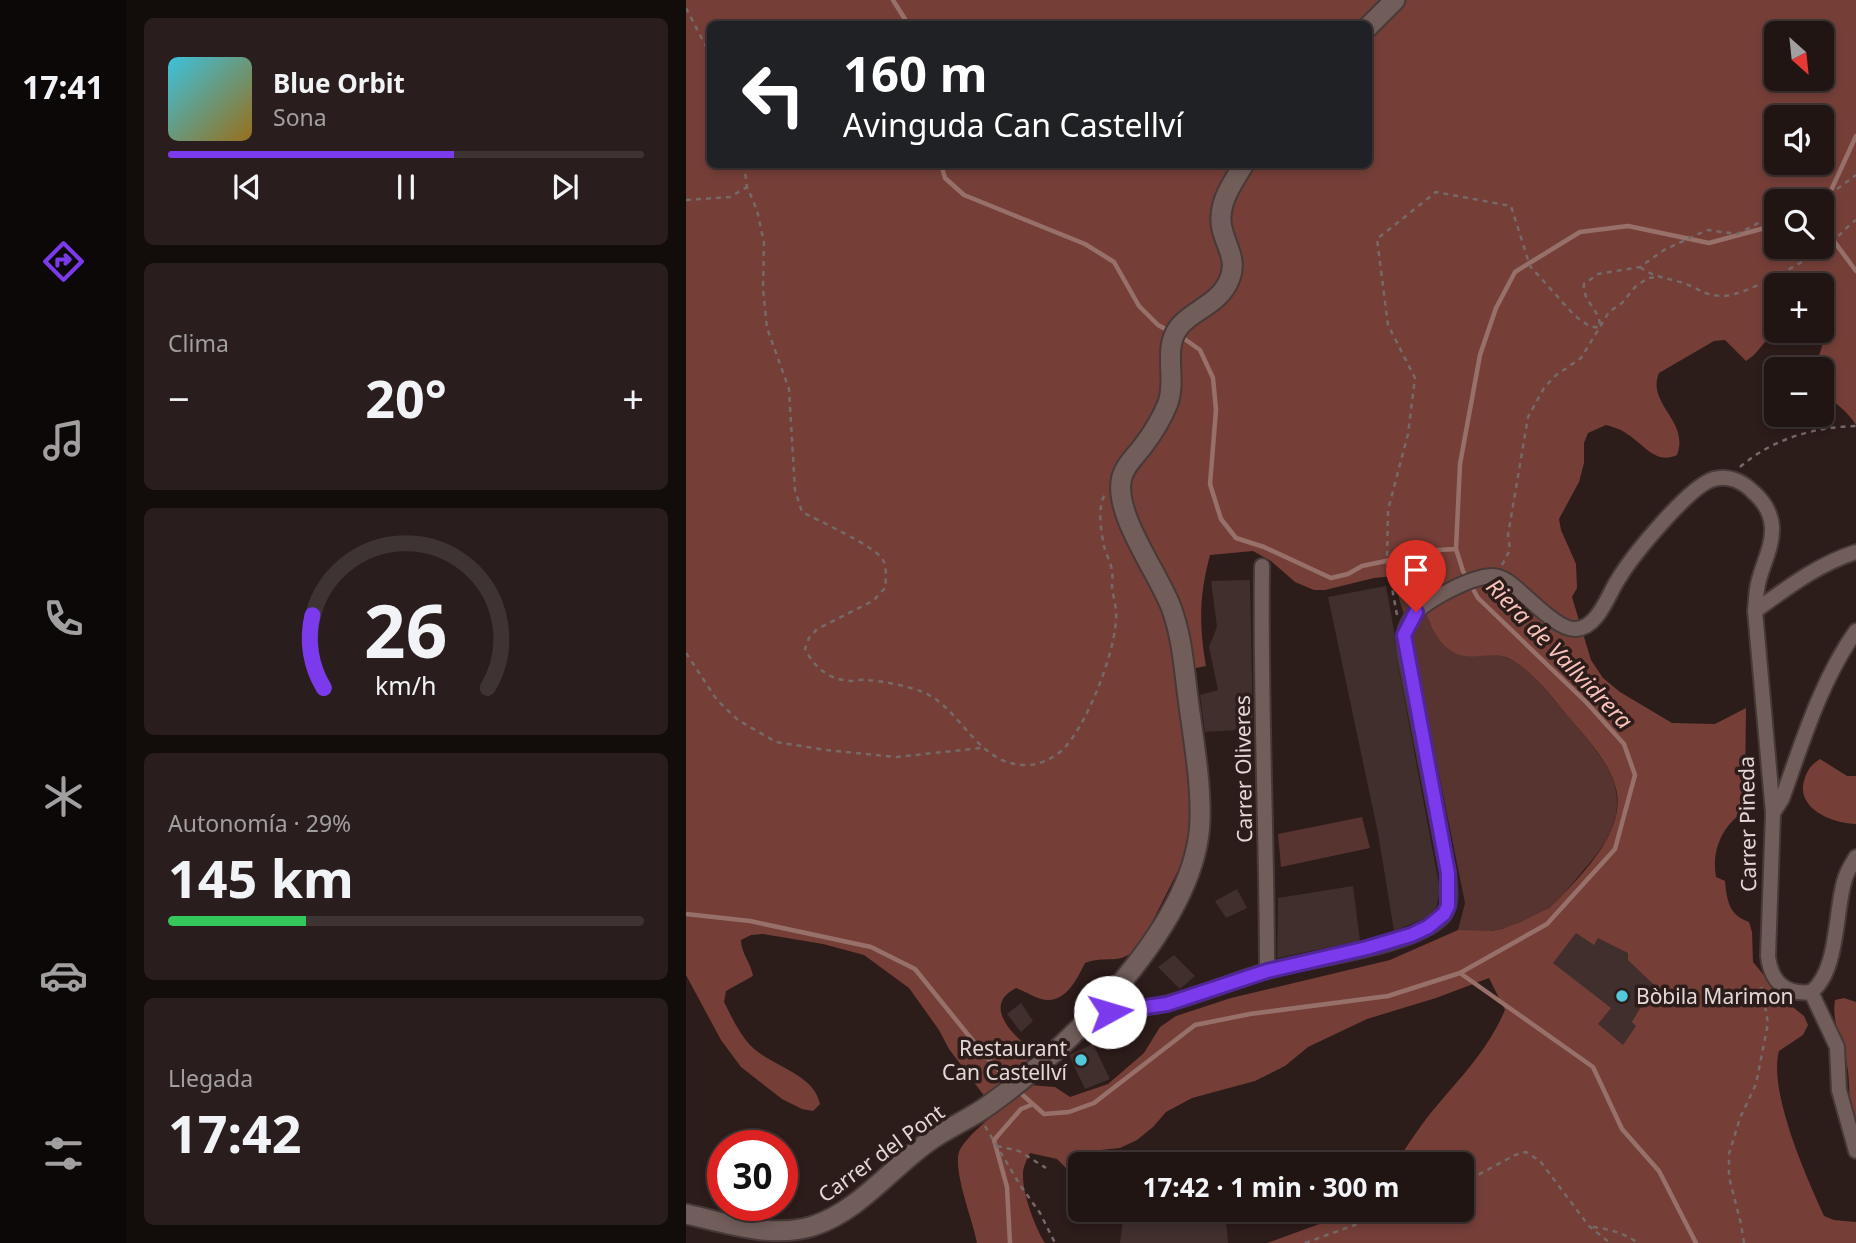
<!DOCTYPE html>
<html lang="es">
<meta charset="utf-8">
<style>
body{margin:0;font-family:"Noto Sans",sans-serif;background:#291e1d;color:#f1f3f6;height:100vh;display:flex;flex-direction:column;font-size:26px;white-space:nowrap}
*{box-sizing:border-box;margin:0}
p{font-size:23px;color:#a29fa0}
.icon{flex:none;width:38px;height:38px;fill:none;stroke:currentColor;stroke-width:2;stroke-linecap:round;stroke-linejoin:round}
.map{position:relative;flex:1;overflow:hidden}
.panel{display:flex;flex-direction:column;gap:18px;padding:18px;background:#120c0b;width:560px}
.panel>*{flex:none}
.hud{position:absolute;left:21px;top:21px;width:665px;height:147px;border-radius:10px;box-shadow:0 4px 10px #0003,0 0 0 2px #3e3434;background:#202124;color:#fff;overflow:hidden}
.needle{width:46px;rotate:153deg}
.buttons{position:absolute;left:1078px;top:21px;display:grid;gap:14px}
.buttons a{display:grid;place-items:center;width:70px;height:70px;border-radius:10px;background:#211514;box-shadow:0 4px 10px #0003,0 0 0 2px #3e3434;font-size:35px}
.speed{position:absolute;left:21px;top:1130px;display:flex;gap:14px;font-size:35px;font-weight:700;text-align:center}
.speed>*{display:grid;place-content:center;width:91px;height:91px;border-radius:50%;background:#211514;box-shadow:0 4px 10px #0003,0 0 0 2px #3e3434;line-height:1}
.speed .limit{border:10px solid #d22;background:#fff;color:#111}
.pin{position:absolute;display:grid;place-items:center;width:60px;height:60px;color:#fff;margin:-72px -30px;border-radius:50% 50% 50% 0;rotate:-45deg;box-shadow:0 0 7px #0007}
.pin .icon{rotate:45deg}
.me{position:absolute;width:77px;margin:-38px;rotate:84deg;stroke-linejoin:round;filter:drop-shadow(0 0 5px #0008)}
.turn{display:flex;align-items:center;gap:24px;height:147px;padding:0 21px;font-size:32px}
.turn .icon{width:91px;height:91px;stroke-width:2.5}
.turn b{display:block;font-size:49px;line-height:60px}
.big{font-size:52px;font-weight:700;line-height:1.1}
.panel .widget{flex:1;display:flex;flex-direction:column;justify-content:center;gap:10px;min-width:0;padding:0 24px;border-radius:10px;background:#291e1d}
.panel .dial{align-items:center;gap:0}
.dial svg{height:182px;overflow:visible;fill:none;stroke:#3e3434;stroke-width:7;stroke-linecap:round;text-anchor:middle}
.dial text{fill:#f1f3f6;stroke:none}
.song{display:flex;align-items:center;gap:21px}
.cover{width:84px;height:84px;border-radius:10px;background:linear-gradient(135deg,hsl(190 70% 55%),hsl(40 70% 35%))}
.played{height:7px;border-radius:4px;background:linear-gradient(90deg,#7c3aed 60%,#3e3434 60%)}
.keys{display:flex;justify-content:space-around;direction:ltr}
.heat{display:flex;justify-content:space-between;align-items:center;font-size:38px;direction:ltr}
.charge{height:10px;border-radius:5px;background:linear-gradient(90deg,#34c759 29%,#3e3434 0)}
.trip{position:absolute;left:382px;top:1152px;width:406px;height:70px;border-radius:10px;background:#211514;box-shadow:0 4px 10px #0003,0 0 0 2px #3e3434;font-weight:700;line-height:70px;text-align:center}
main{display:flex;flex:1;min-height:0}
.tab-bar{display:flex;flex-direction:column;width:126px;justify-content:space-around;align-items:center;background:#0d0808;color:#a29fa0}
.tab-bar .icon{width:49px;height:49px}
.tab-bar .on{color:#7c3aed}
.tab-bar b{font-size:32px;color:#f1f3f6}
.map>svg:first-child{display:block}
.green{fill:#57342f}
.forest{fill:#753f38;fill-rule:evenodd}
.lines{fill:none;stroke-linecap:round;stroke-linejoin:round}
.stream{stroke:#98706a;stroke-width:4.5}
.building{fill:#402f2d}
.minor-casing{stroke:#463937;stroke-width:18}
.tertiary-casing{stroke:#463937;stroke-width:23}
.path{stroke:#776967;stroke-width:2.5;stroke-dasharray:5 5;stroke-linecap:butt}
.minor{stroke:#715e5b;stroke-width:14}
.tertiary{stroke:#715e5b;stroke-width:19}
.route-casing{stroke:#51269a;stroke-width:18}
.route{stroke:#7c3aed;stroke-width:12}
.poi-dot{fill:#53cadc;stroke:#2c1c1a;stroke-width:2.5}
.labels{text-anchor:middle;dominant-baseline:central;stroke-width:7;stroke-linejoin:round;paint-order:stroke}
.street-label{font-size:21px;fill:#e4d9d7;stroke:#2c1c1a}
.poi-label{font-size:21px;fill:#e4d9d7;stroke:#2c1c1a;text-anchor:start}
.water-label{font-size:23px;font-style:italic;fill:#f8c2ba;stroke:#2c1c1a}
</style>
<main>
<nav class="tab-bar">
<b>17:41</b>
<svg class="icon on" aria-label="directions" viewBox="0 0 24 24"><path d="M12 3l9 9-9 9-9-9zM9 14v-3h6M13 9l2 2-2 2"/></svg>
<svg class="icon" aria-label="music" viewBox="0 0 24 24"><path d="M9 18V5l10-2v13"/><circle cx="6" cy="18" r="3"/><circle cx="16" cy="16" r="3"/></svg>
<svg class="icon" aria-label="phone" viewBox="0 0 24 24"><path d="M5 4h4l2 5-3 2q2 4 5 5l2-3 5 2v4C11 20 4 13 5 4z"/></svg>
<svg class="icon" aria-label="climate" viewBox="0 0 24 24"><path d="M12 3v18M4 7l16 10M4 17L20 7"/></svg>
<svg class="icon" aria-label="car" viewBox="0 0 24 24"><path d="M5 17H2v-5l4-1 3-4h7l3 4 3 1v5h-3M9 17h6M6 11h13"/><circle cx="7" cy="17" r="2"/><circle cx="17" cy="17" r="2"/></svg>
<svg class="icon" aria-label="filters" viewBox="0 0 24 24"><path d="M4 7h16M4 17h16"/><circle cx="9" cy="7" r="2"/><circle cx="15" cy="17" r="2"/></svg>
</nav>
<section class="panel">
<div class="widget">
<div class="song"><i class="cover"></i><div><b>Blue Orbit</b><p>Sona</p></div></div>
<div class="played"></div>
<div class="keys"><svg class="icon" aria-label="previous" viewBox="0 0 24 24"><path d="M18 5L8 12l10 7zM5 5v14"/></svg><svg class="icon" aria-label="pause" viewBox="0 0 24 24"><path d="M8 5v14M16 5v14"/></svg><svg class="icon" aria-label="next" viewBox="0 0 24 24"><path d="M6 5l10 7-10 7zM19 5v14"/></svg></div>
</div>
<div class="widget"><p>Clima</p>
<div class="heat"><a>−</a><b class="big">20°</b><a>+</a></div>
</div>
<div class="widget dial"><svg viewBox="0 0 100 80">
<path d="M14 69A42 42 0 1 1 86 69"/>
<path d="M14 69A42 42 0 0 1 9 37" stroke="#7c3aed"/>
<text x="50" y="56" font-size="32" font-weight="700">26</text>
<text x="50" y="72" font-size="11">km/h</text>
</svg></div>
<div class="widget"><p>Autonomía · 29%</p><b class="big">145 km</b><div class="charge"></div></div>
<div class="widget"><p>Llegada</p><b class="big">17:42</b></div>
</section>
<div class="map">
<svg width="1170" height="1243" viewBox="0 0 1170 1243">
<rect width="100%" height="100%" fill="#2c1c1a"/>
<!-- green -->
<path class="green" d="M728,574l16,50 65,31c25,2 46,29 62,48 16,19 53,59 58,83 10,42 -19,69 -43,98 -7,8 -13,17 -22,23 -14,10 -33,19 -49,22 -14,4 -29,2 -43,1l7,-27 -52,-257 -15,-51 -1,-18z
M676,817l8,31 -89,19 -3,-33z"/>
<!-- forest -->
<path class="forest" d="M0,0h1170v425c-14,-24 -34,-21 -34,-56h-3v-13l7,-23 -4,-10v-38h-46v44l-22,26 -8,6 -21,-21 -11,1 -55,32c-13,31 31,48 18,82 -22,10 -33,-11 -50,-21 -6,-5 -14,-7 -21,-9l-18,8 -4,10v20l-5,19 -20,37 2,11 15,34 1,24 -5,9 19,63 12,18 17,14 52,31 43,1 31,-16 -1,80 3,11v10c-25,14 -37,41 -32,68l9,4c2,20 4,34 24,41l3,10 1,30 31,38 20,16 4,9 -5,10 -24,16c-11,41 28,127 45,165l10,4 22,2v21h-589l66,-24 16,-10h112v-45h-66c10,-15 20,-30 31,-45 30,-38 59,-63 79,-109l-16,-32 -53,20 -69,21 -59,28 -23,19 -30,15 -63,17 -26,14 -13,15 -16,13 -17,8 -19,2 -8,14h-13v8l-9,1 -14,-14 -27,-6c-3,7 -7,13 -7,21 -1,18 12,54 22,69h-68c-4,-22 -24,-71 -18,-91 6,-17 55,-54 71,-67l25,2 15,10 38,-13 36,-31 16,-26 16,-11 55,-18 159,-38 68,-30 33,1 11,-2 19,-7 28,-14 8,-7c27,-29 74,-74 57,-119 -7,-21 -28,-45 -42,-61 -18,-21 -36,-47 -60,-61 -21,-13 -43,7 -66,-13 -19,-18 -24,-49 -32,-73l-40,4 -49,12h-11l-19,-8 -24,-21 -18,-10 -43,4c-11,41 -11,70 -4,111l-30,6 18,141 -8,42 -45,89c-21,24 -32,10 -56,19 -7,14 -18,38 -38,37 -9,0 -22,-9 -31,-12 -39,20 6,55 26,70l-57,39 -36,-48 -10,-19 -30,-42 -45,-33 -41,-11 -60,-10 -12,1 -10,5c0,13 10,23 12,36l-27,15 -2,11c7,14 15,31 26,43 20,21 64,28 70,59l-7,7 -11,-2 -20,-10 -41,-32 -20,-27 -35,-65zM24,24h658v140h-658zM1090,33h46v46h-46zM1090,117h46v46h-46zM1090,201h46v46h-46z
M1134,759l27,17h9v48c-23,0 -60,-15 -52,-43 3,-11 7,-16 16,-22z
M1158,998l12,4v118c-8,-16 -6,-31 -8,-49 -3,-25 -17,-45 -13,-71z"/>
<g class="lines">
<!-- stream -->
<path class="stream" d="M207,0l15,24
M255,164l4,14 19,17 121,49 29,18 25,44 19,19 13,7
M1136,210l34,-74
M1136,217l3,12 31,42
M493,335l21,15 13,28 3,32 -6,74 11,35 15,19 28,9 67,31 17,-4 14,-8 76,-16 18,-1
M0,914l64,7 121,26 44,22 67,83 27,29
M774,973l133,94 29,62 37,42 37,72
M331,1090l27,24 25,-2 25,-9 101,-78 55,-11 138,-18 72,-23 87,-49 68,-75 20,-74 -11,-31 -37,-41 -109,-105 -15,-27 -7,-22 4,-85 20,-109 16,-47 19,-36 65,-40 48,-6 81,17 67,-18
M324,1243l-3,-56 -13,-47 27,-31 10,-4"/>
</g>
<!-- building -->
<path class="building" d="M564,580l3,149 -48,3 -5,-37 18,-5 -9,-43 8,-20 -6,-46z
M700,586l9,50 1,18 44,236 -4,19 -10,9 -32,13 -16,-98 -50,-236z
M667,886l7,55 -83,17 1,-60z
M551,889l10,19 -21,10 -11,-17z
M890,933l18,12 4,-7 30,15v7l26,25 -22,37 4,4 -13,19 -25,-21 13,-16 -58,-45z
M488,955l21,21 -15,13 -22,-22z
M335,1003l12,18 -12,11 -14,-18z
M407,1044l17,35 -25,10 -16,-34z
M514,1209h25l3,34h-108l3,-23z"/>
<g class="lines">
<!-- minor casing -->
<g class="minor-casing">
<path id="minor" d="M576,566c-2,135 5,270 5,405
M1069,611c32,-23 63,-47 101,-59
M1087,813l9,-14c20,-56 39,-119 74,-168
M1125,992l26,55 2,43 17,61
M1125,992c27,-20 24,-78 33,-110 2,-9 7,-17 12,-25
M406,1021c26,-14 45,-10 72,-17 35,-8 68,-23 102,-33 41,-12 153,-24 178,-56 8,-12 5,-28 4,-42l-43,-221c-1,-12 -2,-21 5,-32 11,-18 60,-43 82,-44 6,0 10,2 15,5 17,11 50,50 69,48 23,-2 32,-35 43,-51 14,-23 71,-93 95,-99 14,-4 28,2 38,12 12,10 19,21 20,36 1,20 -10,38 -14,57 -2,9 -2,18 -3,27l18,202 -5,143c3,25 16,39 43,36"/>
</g>
<!-- tertiary casing -->
<g class="tertiary-casing">
<path id="tertiary" d="M682,27l27,-27
M0,1214c40,9 86,25 127,12 46,-15 77,-57 115,-84 19,-14 42,-23 61,-37 80,-57 209,-182 211,-286 1,-40 -7,-81 -12,-121 -4,-30 -6,-62 -17,-91 -13,-34 -55,-90 -50,-125 1,-14 14,-25 22,-36 10,-13 19,-28 25,-43 9,-25 -6,-54 11,-76 14,-18 41,-22 51,-49 9,-23 -11,-39 -9,-62 1,-19 13,-35 23,-52"/>
</g>
<!-- path -->
<path class="path" d="M0,8l24,46
M58,164l3,23 10,23 7,33 -1,46 4,39 22,61 6,101 7,22c15,8 75,35 81,48 4,7 3,20 2,28l-12,13 -56,28 -8,9 -4,11c10,19 23,30 45,32 5,0 11,-2 16,-1 18,1 41,6 57,12 38,16 54,72 101,73 15,1 33,-8 42,-19 22,-24 52,-100 50,-133 0,-8 -3,-17 -4,-26 0,-5 1,-11 0,-16 -1,-8 -6,-17 -8,-25 -3,-16 -7,-38 1,-52
M0,200l44,-3 17,-10
M1135,201l35,-26
M954,267c14,11 30,11 46,17 14,5 17,11 35,12 24,1 86,-36 107,-51 10,-7 18,-18 28,-25
M914,324c-2,-16 -18,-24 -16,-40l14,-10 42,-7 24,-17 43,-20 30,4 39,-20
M1054,467c32,-28 74,-40 116,-41
M816,565l8,-15 -2,-15 18,-106 2,-12 16,-29 11,-12 26,-18 28,-46 13,-9 14,-17 12,-8 11,-1
M711,615l-10,-54 1,-51 20,-76 7,-56 -27,-53 -11,-86 59,-47 75,14 19,60 45,50 14,10 11,2
M0,653l31,47 21,20 38,22 50,8 70,7 85,-9
M299,1126l35,59 20,28 15,30
M311,1146l22,5 27,17
M775,1184l54,-29 11,-3 14,9 49,65 21,17
M907,1227c16,2 31,6 45,16
M619,1243l94,-34
M1058,1243l-3,-19 -12,-47v-23l11,-36 16,-34 12,-61 -7,-39"/>
<!-- minor -->
<use href="#minor" class="minor"/>
<!-- tertiary -->
<use href="#tertiary" class="tertiary"/>
</g>
<g class="lines">
<!-- route casing -->
<g class="route-casing">
<path id="route" d="M424,1012l57,-8 100,-33 100,-23 44,-13 17,-8 16,-13 4,-8v-33l-44,-238 12,-23"/>
</g>
<!-- route -->
<use href="#route" class="route"/>
</g>
<!-- markers -->
<g class="poi-dot">
<circle cx="936" cy="996" r="7"/>
<circle cx="395" cy="1060" r="7"/>
</g>
<g class="labels">
<!-- street labels -->
<g class="street-label">
<text transform="translate(557 769) rotate(-91)">Carrer Oliveres</text>
<text transform="translate(1061 824) rotate(-91)">Carrer Pineda</text>
<text transform="translate(195 1153) rotate(-36)">Carrer del Pont</text>
</g>
<!-- poi labels -->
<g class="poi-label">
<text x="950" y="996">Bòbila Marimon</text>
<text x="381" y="1048" text-anchor="end">Restaurant<tspan x="381" dy="24">Can Castellví</tspan></text>
</g>
<!-- water labels -->
<g class="water-label">
<text transform="translate(874 653) rotate(46)">Riera de Vallvidrera</text>
</g>
</g>
</svg>
<div class="buttons">
<a><svg class="needle" viewBox="-14 -14 28 28"><path d="M0-13l5 13h-10z" fill="#e53935"/><path d="M0 13l5-13h-10z" fill="#a29fa0"/></svg></a>
<a><svg class="icon" aria-label="sound" viewBox="0 0 24 24"><path d="M4 9h4l5-4v14l-5-4H4zM17 9q2 3 0 6"/></svg></a>
<a><svg class="icon" aria-label="search" viewBox="0 0 24 24"><circle cx="10" cy="10" r="6"/><path d="M15 15l6 6"/></svg></a>
<a>+</a>
<a>−</a>
</div>
<div class="speed"><div class="limit">30</div></div>
<div class="pin" style="left:730px;top:612px;background:#d93025"><svg class="icon" aria-label="arrive" viewBox="0 0 24 24"><path d="M6 21V4h12l-3 4 3 4H6"/></svg></div>
<svg class="me" style="left:424px;top:1012px" viewBox="-20 -20 40 40"><circle r="19" fill="#fff"/><path d="M0-13L10 11 0 6-10 11z" fill="#7c3aed"/></svg>
<div class="trip">17:42 · 1 min · 300 m</div>
<div class="hud">
<div class="turn"><svg class="icon" aria-label="left" viewBox="0 0 24 24"><path d="M17 20v-9H6M10 6l-5 5 5 5"/></svg><div><b>160 m</b>Avinguda Can Castellví</div></div>
</div>
</div>
</main>
